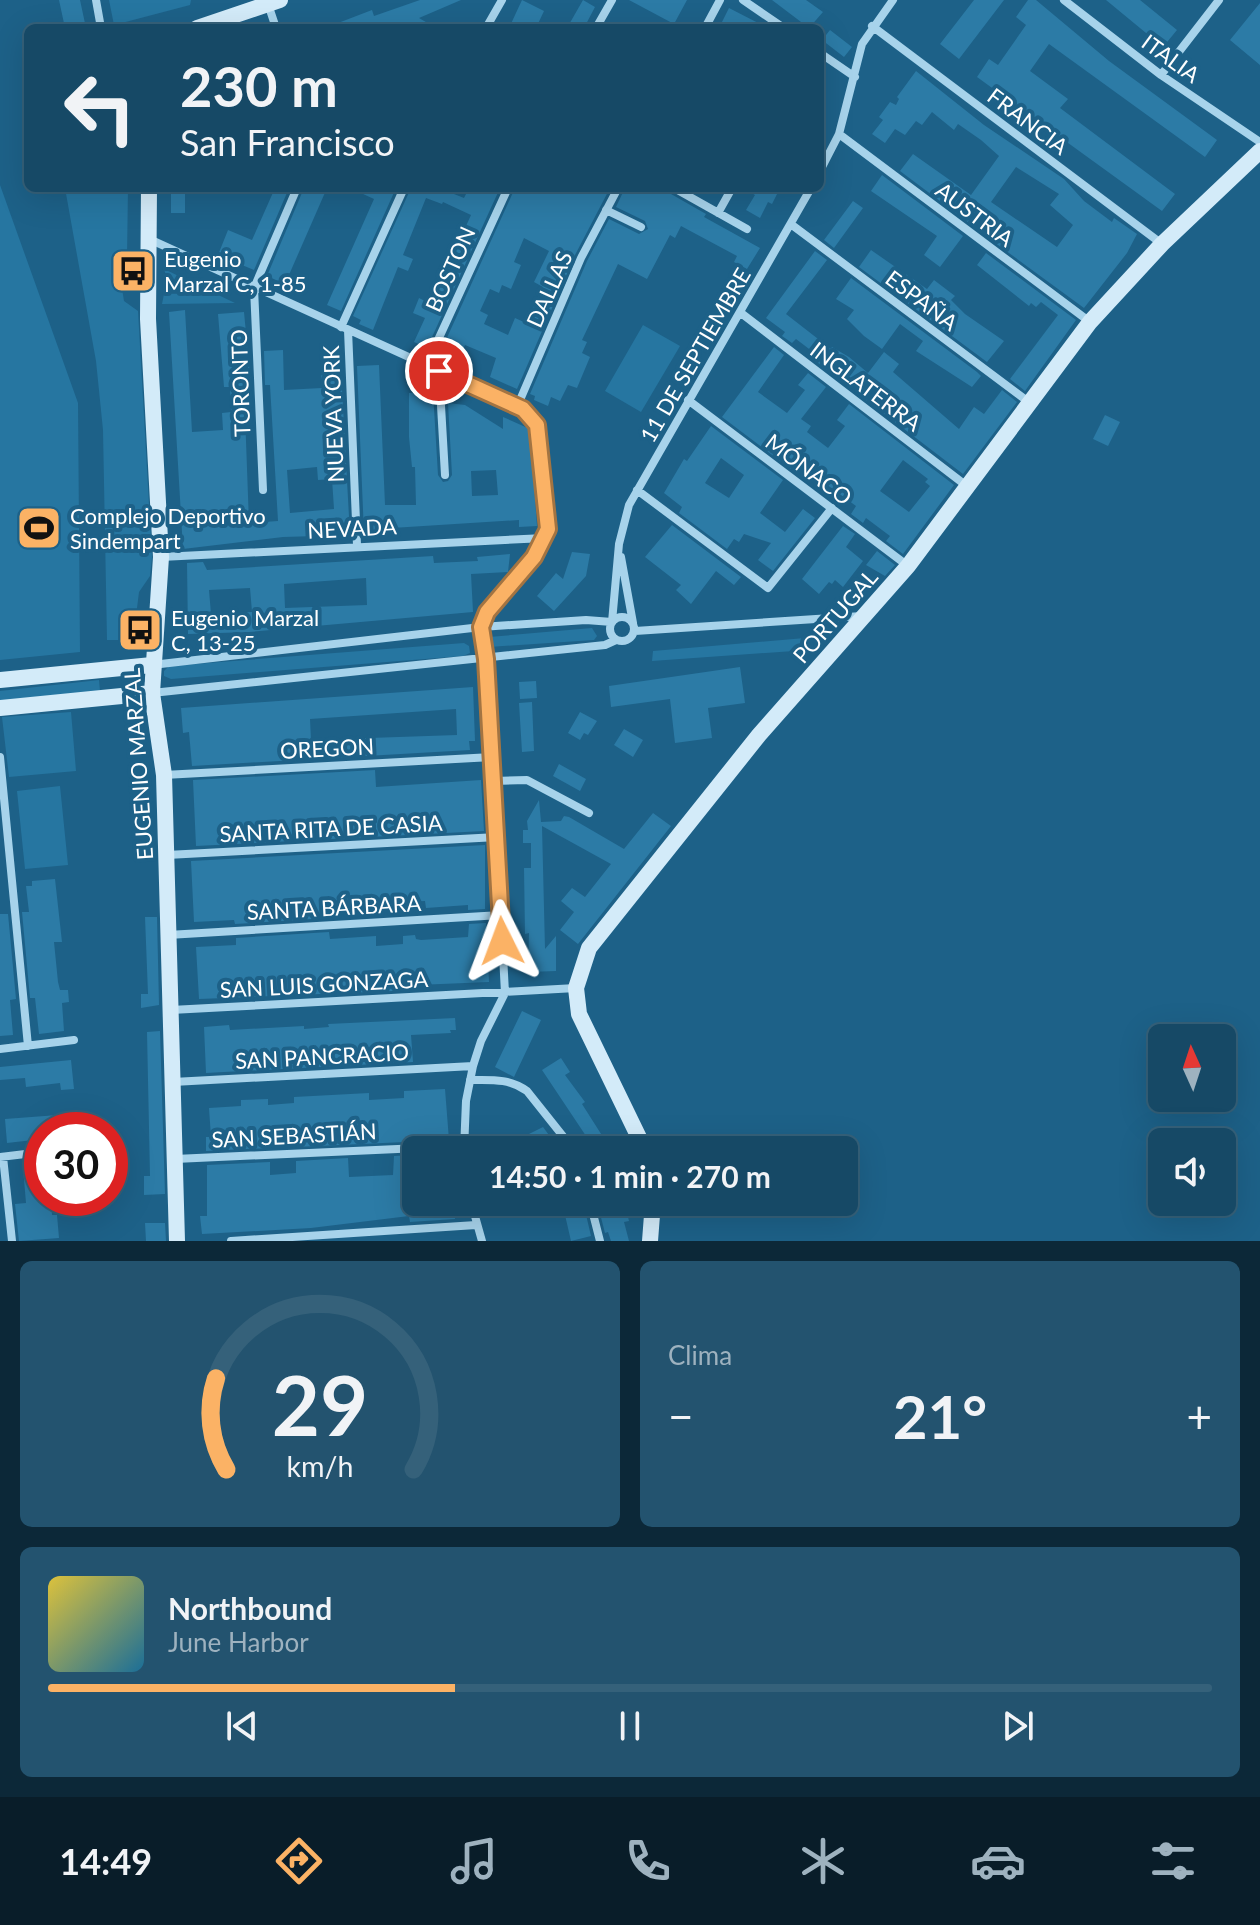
<!DOCTYPE html>
<html lang="es">
<meta charset="utf-8">
<style>
body{margin:0;font-family:Lato,sans-serif;background:#23536f;color:#f1f3f6;height:100vh;display:flex;flex-direction:column;font-size:30px;white-space:nowrap}
*{box-sizing:border-box;margin:0}
p{font-size:26px;color:#9eb2bf}
.icon{flex:none;width:44px;height:44px;fill:none;stroke:currentColor;stroke-width:2;stroke-linecap:round;stroke-linejoin:round}
.map{position:relative;height:1241px;overflow:hidden}
.drawer{display:flex;flex-direction:column;gap:20px;padding:20px;background:#0c2838;flex:1}
.drawer>*{flex:none}
.banner{position:absolute;left:24px;top:24px;width:800px;height:168px;border-radius:12px;box-shadow:0 8px 32px #0002,0 0 0 2px #35617a;background:#164966;color:#f1f3f6;overflow:hidden}
.needle{width:52px;rotate:357deg}
.tools{position:absolute;left:1148px;top:1024px;display:grid;gap:16px}
.tools a{display:grid;place-items:center;width:88px;height:88px;border-radius:12px;background:#164966;box-shadow:0 8px 32px #0002,0 0 0 2px #35617a;font-size:40px}
.speed{position:absolute;left:24px;top:1112px;display:flex;gap:16px;font-size:40px;font-weight:700;text-align:center}
.speed>*{display:grid;place-content:center;width:104px;height:104px;border-radius:50%;background:#164966;box-shadow:0 8px 32px #0002,0 0 0 2px #35617a;line-height:1}
.speed .limit{border:12px solid #d22;background:#fff;color:#111}
.pin{position:absolute;display:grid;place-items:center;width:68px;height:68px;color:#fff;margin:-34px;border:4px solid #fff;border-radius:50%;box-shadow:0 2px 8px #0007}
.me{position:absolute;width:88px;margin:-44px;rotate:357deg;stroke-linejoin:round;filter:drop-shadow(0 0 6px #0008)}
.turn{display:flex;align-items:center;gap:28px;height:168px;padding:0 24px;font-size:36px}
.turn .icon{width:104px;height:104px;stroke-width:2.5}
.turn b{display:block;font-size:56px;line-height:68px}
.big{font-size:60px;font-weight:700;line-height:1.1}
.drawer .tile{flex:1;display:flex;flex-direction:column;justify-content:center;gap:12px;min-width:0;padding:0 28px;border-radius:12px;background:#23536f}
.drawer .dial{align-items:center;gap:0}
.dial svg{height:208px;overflow:visible;fill:none;stroke:#35617a;stroke-width:7;stroke-linecap:round;text-anchor:middle}
.dial text{fill:#f1f3f6;stroke:none}
.song{display:flex;align-items:center;gap:24px}
.cover{width:96px;height:96px;border-radius:12px;background:linear-gradient(135deg,hsl(50 70% 55%),hsl(200 70% 35%))}
.played{height:8px;border-radius:4px;background:linear-gradient(90deg,#fbb265 35%,#35617a 35%)}
.keys{display:flex;justify-content:space-around;direction:ltr}
.heat{display:flex;justify-content:space-between;align-items:center;font-size:44px;direction:ltr}
.drawer .tiles{flex:1;display:grid;gap:20px;grid-template-columns:1fr 1fr}
.tile:last-child{grid-column:span 2}
.trip{position:absolute;left:402px;top:1136px;width:456px;height:80px;border-radius:12px;background:#164966;box-shadow:0 8px 32px #0002,0 0 0 2px #35617a;font-weight:700;line-height:80px;text-align:center}
.tab-bar{display:flex;height:128px;justify-content:space-around;align-items:center;background:#091d29;color:#9eb2bf}
.tab-bar .icon{width:56px;height:56px}
.tab-bar .on{color:#fbb265}
.tab-bar b{font-size:36px;color:#f1f3f6}
.map>svg:first-child{display:block}
.green{fill:#2676a1}
.building{fill:#2c7ba6;fill-rule:evenodd}
.lines{fill:none;stroke-linecap:round;stroke-linejoin:round}
.street{stroke:#a7d3eb;stroke-width:8}
.secondary{stroke:#d3ebf9;stroke-width:16}
.route-casing{stroke:#a37442;stroke-width:20}
.route{stroke:#fbb265;stroke-width:14}
.labels{text-anchor:middle;dominant-baseline:central;stroke-width:8;stroke-linejoin:round;paint-order:stroke}
.street-label{font-size:22px;fill:#fff;stroke:#1d6188}
.poi-label{font-size:22px;fill:#fff;stroke:#1d6188;text-anchor:start}
</style>
<div class="map">
<svg width="1260" height="1241" viewBox="0 0 1260 1241">
<rect width="100%" height="100%" fill="#1d6188"/>
<!-- green -->
<path class="green" d="M109,0h82l-1,5 -76,20z
M0,185l78,218 2,249 -80,8z
M65,188h63l-1,70 -7,18 4,25 14,10 14,246 -2,19 -11,16 -6,48h-26l-4,-210 -7,-69z
M164,269l71,34 -73,1 5,-25z
M643,325l37,21 -39,66 -36,-21z
M592,628l5,8 -3,4 -105,7 -2,-2 2,-8z
M805,638l3,12 -156,11 1,-10z
M464,643l5,3 1,7 -7,3 -292,23 -7,-3v-5l5,-5z
M99,680l1,11 -100,10v-10z
M71,712l5,59 -67,6 -7,-60z
M60,786l8,79 -43,4 -8,-78z"/>
<!-- building -->
<path class="building" d="M59,0h21l6,28h-21z
M420,0h41l-42,18 17,10h-111l47,-18 2,6z
M522,0l22,11 -8,17h-27z
M583,0l12,7 -11,21h-17z
M629,0h58l-13,24z
M772,0h34l17,12 -14,16z
M974,0h30l-45,59 -19,-15z
M1028,0h8l73,61 108,79 -12,17 -156,-113 -19,27 38,28 -8,9 115,86 -13,17 -185,-134 12,-18 9,6 28,-40 -10,-8z
M1106,0h34l37,30 -14,17z
M1260,3v62l-30,-25z
M729,8l39,20h-49z
M830,30l22,17 -8,10 -22,-17z
M916,71l68,54 80,54 20,22 28,21 2,-4 23,16 -10,19 -43,55 -90,-66 6,-8 -23,-16 -5,7 -72,-54 13,-17 58,41 28,-39 -18,-16 -23,-16 -4,6 -22,-18 -10,13 -6,-4 -11,14 -10,-6 -10,14 -13,-9 11,-14 -4,-3 11,-15 6,3 3,-6 -2,-2zM1016,167l43,27 -9,11 23,20 -16,22 -66,-45z
M882,175l81,61 -23,31 -16,-12 13,-19 -66,-45z
M171,188h14v25h-14z
M275,188h14l-35,82 -36,-15 10,-25 24,10z
M304,188h23l-42,96 -18,-8z
M350,188h46l-55,123 -14,-6 47,-106z
M411,188h28l25,10 5,-10h31l-73,160 -13,-6 11,-24 -12,-5 6,-15 12,6 40,-89 -28,-13 -1,2 -16,-6 -23,57 10,4 -5,12 -10,-4 -25,63 -14,-6 2,-4 -8,-4z
M515,188h95l-35,67 -58,134 -27,-12 6,-19 -31,-13 -9,21 -11,-6 1,-4 -6,-3zM524,238l25,13 -15,31 9,5 -17,36 -11,-5 -7,17 -24,-11 4,-9 -8,-4 10,-22 9,4 3,-8 9,4 10,-24 -7,-3z
M625,188h42l4,6 35,20 -2,3 56,31 -13,21 -13,-7 3,-6 -56,-30 -6,12 -5,-3 -23,44 -29,-15 -36,76 5,2 -5,11 8,4 -13,31 -9,-3 -8,16 -9,-4 -3,9 -14,-6 1,-4 -5,-2 57,-133 22,-42 30,15 9,-5 -3,-8 -29,-14z
M743,188h33l2,4 -6,12 -4,-2 -8,16 -14,-8 9,-15z
M853,201l10,7 -29,40 -10,-8z
M871,250l56,39 7,-9 21,16 -4,4 14,14 39,27 -17,21 -128,-95z
M815,251l12,9 -41,54 45,35 1,-2 17,10 19,16 16,-21 15,12 -6,8 66,57 15,-22 10,7 18,-24 15,12 -54,72 -106,-81 4,-5 -21,-17 -5,5 -18,-14 4,-4 -25,-19 -4,4 -10,-7 3,-4 -19,-14z
M986,253l90,67 -51,71 -15,-12 48,-64 -17,-13 -5,5 -5,-4 -2,3 -52,-41z
M851,278l126,94 4,4 -9,11 -56,-36 7,-10 -23,-17 -18,25 -18,-13 -17,-17 7,-9 -18,-11z
M185,310l7,122 31,-2 -1,-17 9,-1 -1,-25h-6l-6,-73 26,-2 7,74h-7l5,137 29,-2 -8,-136h-5l-1,-34 19,-1 1,40 38,-2 -1,-19 6,-1 -1,-14 14,-1 10,182 -67,2 -100,12 -14,-237zM317,467l1,13 14,-1 2,30 -44,4 -3,-43z
M774,347l10,8 -26,37 29,21 18,-23 -7,-5 10,-12 18,14 -25,32 10,7 -4,6 21,16 17,-22 -8,-6 12,-16 105,81 -51,69 -17,-13 4,-5 -24,-18 -3,5 -12,-9 5,-8 -60,-44 -5,7 -69,-52zM903,460l25,19 -3,3 5,4 -21,26 -29,-21z
M379,365l6,140h31l-1,-38h-3l-3,-30v-44l24,-1 5,83 5,7 5,-1 4,-6 -4,-72 17,2 38,24v-12l27,12 7,97 -18,1v-7l-127,8v4l-28,2 -7,-168zM496,470l2,25 -26,1 -1,-25z
M1105,415l15,7 -12,24 -15,-7z
M711,426l72,54 -23,33 25,19 18,-23 12,9 -42,53 -15,-11 13,-17 -27,-9 -5,8 -5,-3 -7,10 -48,-36 3,-6 -18,-14 20,-34 3,2zM721,458l23,17 -15,23 -24,-15z
M672,525l69,52 -7,8 -18,-14 -25,33 -15,-14 5,-5 -36,-28z
M843,526l12,8 -9,13 17,14 -20,26 -8,-7 -3,4 -3,-2 -10,12 -17,-15z
M877,551l18,14 -10,11 -19,-11z
M572,552l18,2 -4,22 -32,35 -17,-15 19,-23 7,6z
M510,554l-2,18 -37,2 2,38 -224,20 -61,2 -1,-71 16,-1 4,8 226,-14 1,7 44,-2 -1,-4zM366,578l1,27 -82,3 -1,-24zM250,588l2,24 -41,2 -2,-24z
M740,667l5,36 -37,5 4,30 -37,5 -5,-44 -59,8 -2,-21z
M536,681l1,17 -17,1 -1,-17z
M473,687l2,54h-6l1,9 -278,16 -3,-34 -6,1 -2,-25zM456,709l1,26 -146,5 -1,-21z
M532,702l2,49 -12,1 -3,-49z
M580,712l17,9 -9,14 -4,-2 -4,7 -12,-7z
M624,729l19,11 -10,17 -19,-12z
M559,764l27,15 -6,12 -27,-15z
M375,770l1,17 105,-7 3,51 -288,15 -3,-66z
M539,800l2,22 20,-1 3,-5 5,1 55,32 29,-36 18,13 -93,118 -18,-14 14,-18 -13,-11 11,-13 13,9 26,-33 -69,-38 3,123 11,-13v35l-28,1 1,-39 -4,1 -1,-66h7v-25h-8v-13h5l-1,-9z
M485,845v64l-17,1v-5l-42,3 -1,-7 -44,2v10l-14,1 -1,-9 -39,3 1,10 -93,6 -1,-4 -40,2 -3,-61z
M55,879l7,63h-8l4,40 2,8h8l1,12 -7,1 2,28 -25,3 -4,-36h-5l-8,-86h7l-3,-26h6v-5z
M0,914h8l8,85 -6,1 3,35 -13,1z
M145,917h12l2,88 -18,3v-14h7z
M486,923l3,59 -72,3v5l-218,9 -3,-52 40,-2v-7l93,-6 1,7 46,-3v10l27,-2v-8l12,-1 1,4 5,1 47,-3 1,-13z
M522,1011l19,9 -27,57 -19,-10z
M455,1018l1,12h-6l1,3 -40,2 2,27 -207,11 -2,-46 25,-2 1,5 74,-4v3l25,-2 -1,-3z
M160,1031l5,163 -21,1v-19h6l-3,-144z
M561,1058l9,14 -5,3 20,27 -3,2 21,33 -11,8 -50,-75z
M71,1060l3,29 -13,1 -1,-7 -34,4 -1,-9 -25,2v-13z
M445,1089l4,51 -154,7v-4l-26,1v4l-63,3v-14h5l-2,-29 32,-2v-6l27,-1v6l26,-2v-6l75,-4v7l35,-2v-7z
M71,1114l2,16h-31v9l-35,4 -2,-24z
M543,1127l17,23h-25l-10,-14z
M416,1155v47h38l1,17 -45,3 -1,-6 -98,12 -109,6 -2,-18h7v-51l63,-3v13l26,-2v-12l52,-3 1,19 44,-2 1,-19z
M42,1166v36l9,-1 1,14h5l2,23 -40,3 -4,-37 11,-1 -3,-35z
M562,1202h21l8,34 -20,5z
M597,1202h27l5,19 -5,1 5,19h-18l-3,-9 -3,1z
M145,1223h20l1,18h-20z"/>
<g class="lines">
<!-- street -->
<path class="street" d="M96,0l5,28
M743,0l41,28
M1064,0l97,75 99,67
M268,4l8,24
M872,26l290,218
M486,28l16,-28
M596,28l16,-28
M705,28l15,-28
M820,53l35,24
M1161,75l58,-75
M839,134l251,188
M820,171l19,-37 23,-90 31,-44
M674,188l73,41
M606,210l35,17
M718,213l14,-25
M792,225l238,178
M149,239l374,170 14,16 12,95 -9,28 -53,64 -6,15 5,32 8,122 11,212 -24,48 -8,25 -7,35 -2,49
M741,313l227,174
M341,327l63,-139
M348,330l9,215
M426,366l82,-178
M439,371l6,104
M688,400l220,166
M517,407l64,-149 37,-70
M263,490l-9,-202 43,-100
M637,490l131,98 64,-80
M161,557l384,-19
M621,557l12,66
M610 629a12 12 0 1 1 24 0a12 12 0 1 1-24 0Z
M635,631l227,-15
M152,665l329,-38 105,-7 26,2 7,-78 10,-39 182,-317
M152,693l453,-48 11,-5
M0,757l28,289
M164,775l328,-18
M494,781l33,-1 62,33
M167,855l330,-18
M168,935l333,-20
M171,1010l405,-22
M0,1049l74,-9
M470,1080c21,0 39,-2 57,11l47,59
M173,1082l300,-16
M0,1157l42,-5
M3,1157l9,84
M175,1159l289,-13
M471,1202l11,39
M590,1202l10,39
M231,1241l245,-16"/>
<!-- secondary -->
<path class="secondary" d="M197,28l83,-28
M149,188l-1,131 13,238 -9,136 12,82 13,466
M0,680l152,-15
M0,708l152,-15
M645,1150l-66,-136 -3,-26 13,-40 170,-213 149,-169 182,-244 72,-78 98,-93
M650,1241l3,-39"/>
</g>
<g class="lines">
<!-- route casing -->
<g class="route-casing">
<path id="route" d="M439,371l84,38 14,16 11,104 -14,28 -47,55 -6,15 5,32 16,282"/>
</g>
<!-- route -->
<use href="#route" class="route"/>
</g>
<!-- icons -->
<defs>
<g id="bus-square" transform="scale(2.3)"><rect x="-9" y="-9" width="18" height="18" rx="4" fill="#fbb265" stroke="#1d6188"/><path d="M-5-6H5V4H4V6H2V4H-2V6H-4V4H-5ZM-3.5-4V0h7V-4ZM-3.5 1.2v1.5H-2V1.2ZM2 1.2v1.5H3.5V1.2Z" fill="#111"/></g>
<g id="stadium-square" transform="scale(2.3)"><rect x="-9" y="-9" width="18" height="18" rx="4" fill="#fbb265" stroke="#1d6188"/><path d="M0-5a6.5 5 0 1 0 0 10a6.5 5 0 1 0 0-10ZM-3.5-1.8h7v3.6h-7Z" fill="#111"/></g>
</defs>
<g fill-rule="evenodd">
<use href="#bus-square" x="133" y="271"/>
<use href="#stadium-square" x="39" y="528"/>
<use href="#bus-square" x="140" y="630"/>
</g>
<g class="labels">
<!-- street labels -->
<g class="street-label">
<text transform="translate(1171 58) rotate(36)">ITALIA</text>
<text transform="translate(1028 121) rotate(37)">FRANCIA</text>
<text transform="translate(975 214) rotate(37)">AUSTRIA</text>
<text transform="translate(450 269) rotate(-66)">BOSTON</text>
<text transform="translate(549 289) rotate(-66)">DALLAS</text>
<text transform="translate(922 300) rotate(37)">ESPAÑA</text>
<text transform="translate(695 355) rotate(-60)">11 DE SEPTIEMBRE</text>
<text transform="translate(240 383) rotate(-92)">TORONTO</text>
<text transform="translate(866 386) rotate(37)">INGLATERRA</text>
<text transform="translate(333 414) rotate(-92)">NUEVA YORK</text>
<text transform="translate(809 469) rotate(37)">MÓNACO</text>
<text transform="translate(352 528) rotate(-3)">NEVADA</text>
<text transform="translate(835 616) rotate(-49)">PORTUGAL</text>
<text transform="translate(327 748) rotate(-3)">OREGON</text>
<text transform="translate(138 764) rotate(-94)">EUGENIO MARZAL</text>
<text transform="translate(331 828) rotate(-3)">SANTA RITA DE CASIA</text>
<text transform="translate(334 907) rotate(-3)">SANTA BÁRBARA</text>
<text transform="translate(324 984) rotate(-3)">SAN LUIS GONZAGA</text>
<text transform="translate(322 1056) rotate(-3)">SAN PANCRACIO</text>
<text transform="translate(294 1135) rotate(-3)">SAN SEBASTIÁN</text>
</g>
<!-- poi labels -->
<g class="poi-label">
<text x="164" y="258">Eugenio<tspan x="164" dy="25">Marzal C, 1-85</tspan></text>
<text x="70" y="515">Complejo Deportivo<tspan x="70" dy="25">Sindempart</tspan></text>
<text x="171" y="617">Eugenio Marzal<tspan x="171" dy="25">C, 13-25</tspan></text>
</g>
</g>
</svg>
<div class="tools">
<a><svg class="needle" viewBox="-14 -14 28 28"><path d="M0-13l5 13h-10z" fill="#e53935"/><path d="M0 13l5-13h-10z" fill="#9eb2bf"/></svg></a>
<a><svg class="icon" aria-label="sound" viewBox="0 0 24 24"><path d="M4 9h4l5-4v14l-5-4H4zM17 9q2 3 0 6"/></svg></a>
</div>
<div class="speed"><div class="limit">30</div></div>
<div class="pin" style="left:439px;top:371px;background:#d93025"><svg class="icon" aria-label="arrive" viewBox="0 0 24 24"><path d="M6 21V4h12l-3 4 3 4H6"/></svg></div>
<svg class="me" style="left:502px;top:941px" viewBox="-20 -20 40 40"><path d="M0-17L14 15 0 8-14 15z" fill="#fbb265" stroke="#fff" stroke-width="4"/></svg>
<div class="trip">14:50 · 1 min · 270 m</div>
<div class="banner">
<div class="turn"><svg class="icon" aria-label="left" viewBox="0 0 24 24"><path d="M17 20v-9H6M10 6l-5 5 5 5"/></svg><div><b>230 m</b>San Francisco</div></div>
</div>
</div>
<section class="drawer">
<div class="tiles">
<div class="tile dial"><svg viewBox="0 0 100 80">
<path d="M14 69A42 42 0 1 1 86 69"/>
<path d="M14 69A42 42 0 0 1 10 34" stroke="#fbb265"/>
<text x="50" y="56" font-size="32" font-weight="700">29</text>
<text x="50" y="72" font-size="11">km/h</text>
</svg></div>
<div class="tile"><p>Clima</p>
<div class="heat"><a>−</a><b class="big">21°</b><a>+</a></div>
</div>
<div class="tile">
<div class="song"><i class="cover"></i><div><b>Northbound</b><p>June Harbor</p></div></div>
<div class="played"></div>
<div class="keys"><svg class="icon" aria-label="previous" viewBox="0 0 24 24"><path d="M18 5L8 12l10 7zM5 5v14"/></svg><svg class="icon" aria-label="pause" viewBox="0 0 24 24"><path d="M8 5v14M16 5v14"/></svg><svg class="icon" aria-label="next" viewBox="0 0 24 24"><path d="M6 5l10 7-10 7zM19 5v14"/></svg></div>
</div>
</div>
</section>
<nav class="tab-bar">
<b>14:49</b>
<svg class="icon on" aria-label="directions" viewBox="0 0 24 24"><path d="M12 3l9 9-9 9-9-9zM9 14v-3h6M13 9l2 2-2 2"/></svg>
<svg class="icon" aria-label="music" viewBox="0 0 24 24"><path d="M9 18V5l10-2v13"/><circle cx="6" cy="18" r="3"/><circle cx="16" cy="16" r="3"/></svg>
<svg class="icon" aria-label="phone" viewBox="0 0 24 24"><path d="M5 4h4l2 5-3 2q2 4 5 5l2-3 5 2v4C11 20 4 13 5 4z"/></svg>
<svg class="icon" aria-label="climate" viewBox="0 0 24 24"><path d="M12 3v18M4 7l16 10M4 17L20 7"/></svg>
<svg class="icon" aria-label="car" viewBox="0 0 24 24"><path d="M5 17H2v-5l4-1 3-4h7l3 4 3 1v5h-3M9 17h6M6 11h13"/><circle cx="7" cy="17" r="2"/><circle cx="17" cy="17" r="2"/></svg>
<svg class="icon" aria-label="filters" viewBox="0 0 24 24"><path d="M4 7h16M4 17h16"/><circle cx="9" cy="7" r="2"/><circle cx="15" cy="17" r="2"/></svg>
</nav>
